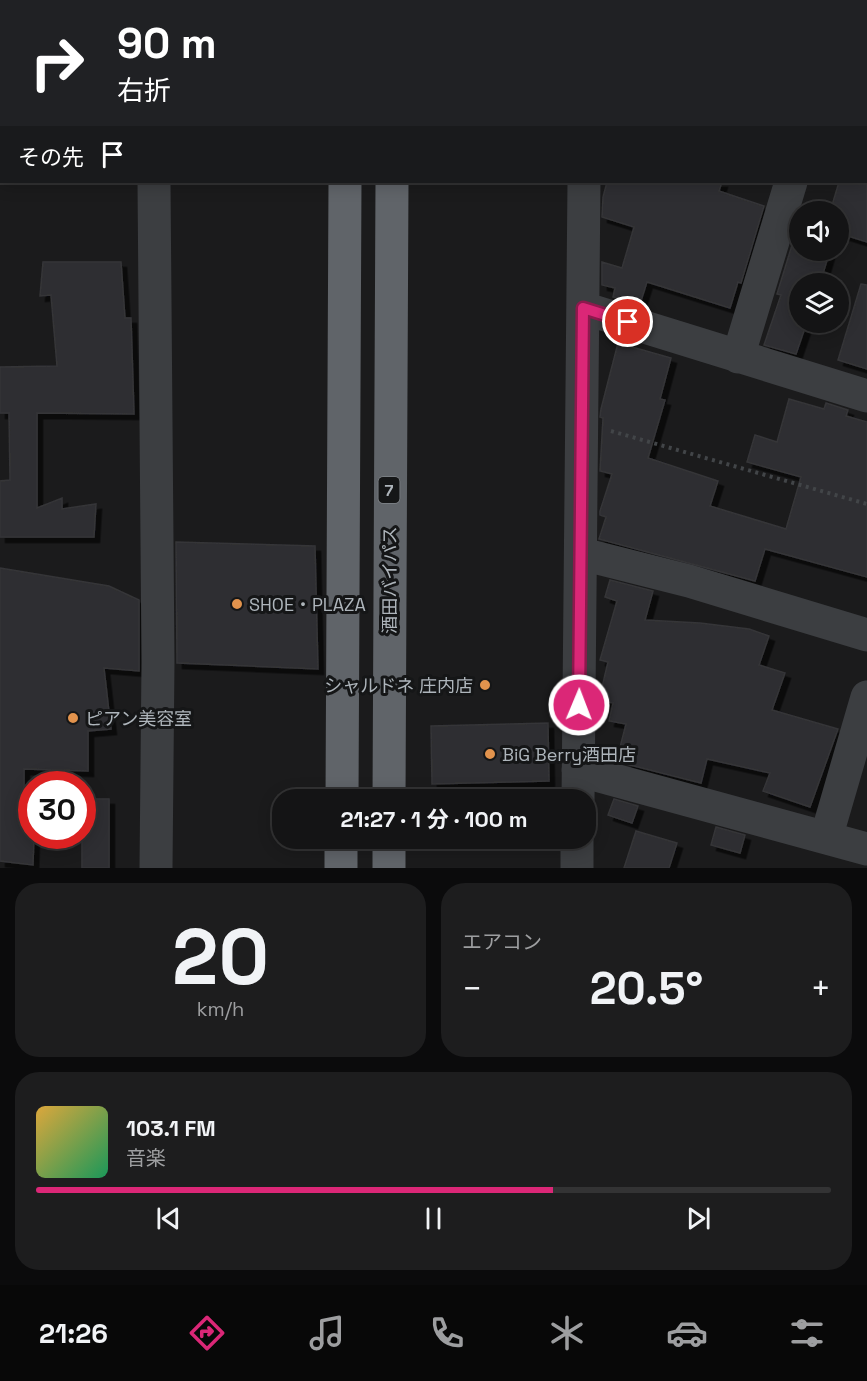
<!DOCTYPE html>
<html lang="ja">
<meta charset="utf-8">
<style>
body{margin:0;font-family:"Space Grotesk","Noto Sans JP",sans-serif;background:#1d1d1e;color:#f1f3f6;height:100vh;display:flex;flex-direction:column;font-size:22px;white-space:nowrap}
*{box-sizing:border-box;margin:0}
p{font-size:20px;color:#9d9ea0}
.icon{flex:none;width:33px;height:33px;fill:none;stroke:currentColor;stroke-width:2;stroke-linecap:round;stroke-linejoin:round}
.map{position:relative;height:868px;overflow:hidden}
.side{display:flex;flex-direction:column;gap:15px;padding:15px;background:#0b0b0c;flex:1}
.side>*{flex:none}
.guide{position:absolute;left:0px;top:0px;width:867px;height:183px;box-shadow:0 3px 15px #0003,0 0 0 2px #333334;background:#202124;color:#fff;overflow:hidden}
.buttons{position:absolute;left:789px;top:201px;display:grid;gap:12px}
.buttons a{display:grid;place-items:center;width:60px;height:60px;border-radius:50%;background:#141415;box-shadow:0 3px 15px #0003,0 0 0 2px #333334;font-size:30px}
.speed{position:absolute;left:18px;top:771px;display:flex;gap:12px;font-size:30px;font-weight:700;text-align:center}
.speed>*{display:grid;place-content:center;width:78px;height:78px;border-radius:50%;background:#141415;box-shadow:0 3px 15px #0003,0 0 0 2px #333334;line-height:1}
.speed .limit{border:9px solid #d22;background:#fff;color:#111}
.pin{position:absolute;display:grid;place-items:center;width:51px;height:51px;color:#fff;margin:-26px;border:3px solid #fff;border-radius:50%;box-shadow:0 2px 6px #0007}
.me{position:absolute;width:66px;margin:-33px;rotate:1deg;stroke-linejoin:round;filter:drop-shadow(0 0 4px #0008)}
.turn{display:flex;align-items:center;gap:21px;height:126px;padding:0 18px;font-size:27px}
.turn .icon{width:78px;height:78px;stroke-width:2.5}
.turn b{display:block;font-size:42px;line-height:51px}
.then{display:flex;align-items:center;height:57px;padding:0 18px;background:#0003;gap:12px;font-size:22px}
.big{font-size:45px;font-weight:700;line-height:1.1}
.side .widget{flex:1;display:flex;flex-direction:column;justify-content:center;gap:9px;min-width:0;padding:0 21px;border-radius:24px;background:#1d1d1e}
.side .dial{align-items:center;gap:0}
.dial b{font-size:78px;line-height:1}
.song{display:flex;align-items:center;gap:18px}
.cover{width:72px;height:72px;border-radius:9px;background:linear-gradient(135deg,hsl(40 70% 55%),hsl(150 70% 35%))}
.played{height:6px;border-radius:3px;background:linear-gradient(90deg,#db2777 65%,#333334 65%)}
.keys{display:flex;justify-content:space-around;direction:ltr}
.heat{display:flex;justify-content:space-between;align-items:center;font-size:33px;direction:ltr}
.side .tiles{flex:1;display:grid;gap:15px;grid-template-columns:1fr 1fr}
.widget:last-child{grid-column:span 2}
.trip{position:absolute;left:272px;top:789px;width:324px;height:60px;border-radius:24px;background:#141415;box-shadow:0 3px 15px #0003,0 0 0 2px #333334;font-weight:700;line-height:60px;text-align:center}
.tab-bar{display:flex;height:96px;justify-content:space-around;align-items:center;background:#080808;color:#9d9ea0}
.tab-bar .icon{width:42px;height:42px}
.tab-bar .current{color:#db2777}
.tab-bar b{font-size:27px;color:#f1f3f6}
.map>svg:first-child{display:block}
.building{fill:#2e2e30;stroke:#353538;stroke-width:1.5;filter:url(#shadow)}
.lines{fill:none;stroke-linecap:round;stroke-linejoin:round}
.path{stroke:#424548;stroke-width:4;stroke-dasharray:3 4.5;stroke-linecap:butt}
.minor{stroke:#3c3e41;stroke-width:33}
.trunk{stroke:#606469;stroke-width:33}
.route-casing{stroke:#8e194d;stroke-width:15}
.route{stroke:#db2777;stroke-width:10}
.poi-dot{fill:#e2934d;stroke:#151617;stroke-width:2}
.labels{text-anchor:middle;dominant-baseline:central;stroke-width:6;stroke-linejoin:round;paint-order:stroke}
.shield{fill:#151617;stroke:#80858a;stroke-width:1.5}
.shield-label{font-size:16px;font-weight:bold;fill:#aeb5bb}
.street-label{font-size:18px;fill:#aeb5bb;stroke:#151617}
.poi-label{font-size:18px;fill:#aeb5bb;stroke:#151617;text-anchor:start}
</style>
<div class="map">
<svg width="867" height="868" viewBox="0 0 867 868">
<defs>
<filter id="shadow"><feDropShadow dx="5.5" dy="5.5" stdDeviation="0" flood-color="#0009"/></filter>
</defs>
<rect width="100%" height="100%" fill="#1b1b1c"/>
<!-- building -->
<path class="building" d="M607,182h115l-3,9 45,15 -23,77 -3,-1 -8,26 -83,-26 -7,22 -27,-7 2,-9 -13,-3v-23l20,6 12,-41 -32,-10 1,-20z
M839,182h28v60l-29,-9v-21h-8z
M800,219v31h30l-10,34h-20v38h7l-11,32 -32,-9 17,-50 -4,-1z
M43,262h78l4,56h6l3,96 -97,-1v95l25,-10v11l34,-5 -2,33h-94v-56l10,-1 -1,-67h-9v-46l57,-1 -6,-71 -11,1z
M861,284l6,1v84l-29,-9z
M618,343l53,15 -11,41 5,1 -17,58 70,23 -8,25 76,23 15,-52 -54,-15 8,-27 22,7 12,-43 35,10 2,-6 22,7 -2,6 21,6v155l-102,-28 -10,32 -156,-42 7,-22 -6,-2v-4l12,-37 -12,-3 3,-53 -3,-1 1,-8z
M176,542l139,4 3,123 -141,-6z
M0,568l109,18 30,14v71l-35,-3 7,61 -23,2v40l-64,-2v45h8v22h2l-1,29 -33,-4z
M610,580l43,11 -8,29 55,3 49,6 20,7 -10,29 26,8 -13,37 66,19 -28,78 -47,-16 7,-18 -63,-14 -6,24 -75,-19 2,-7 -10,-2 8,-31 -17,-3 4,-18 -14,-3 9,-38 -8,-2 17,-59 -12,-4z
M548,723l1,58 -117,3 -1,-58z
M82,799h27v69h-27z
M614,799l24,7 -6,17 -24,-8z
M716,827l29,8 -5,18 -29,-8z
M636,831l41,12 -8,25h-45z"/>
<g class="lines">
<!-- path -->
<path class="path" d="M611,431l256,73"/>
<!-- minor -->
<path class="minor" d="M154,2v-2
M584,2v-2
M846,2l1,-2
M0,107h2
M154,182l4,480 -2,206
M583,308l284,88
M738,357l53,-175
M582,554l107,27 178,54
M578,770l289,79
M578,800l6,-618
M826,838l41,-141
M577,868v-30"/>
<!-- trunk -->
<path class="trunk" d="M345,2v-2
M393,2v-2
M342,800l3,-618
M389,800l3,-618
M389,838v30
M341,868v-30"/>
</g>
<g class="lines">
<!-- route casing -->
<g class="route-casing">
<path id="route" d="M579,705l4,-397 45,14"/>
</g>
<!-- route -->
<use href="#route" class="route"/>
</g>
<!-- markers -->
<g class="poi-dot">
<circle cx="237" cy="604" r="6"/>
<circle cx="485" cy="685" r="6"/>
<circle cx="73" cy="718" r="6"/>
<circle cx="490" cy="754" r="6"/>
</g>
<g class="labels">
<!-- shield labels -->
<rect class="shield" x="378.5" y="477" width="21" height="26" rx="4.5"/>
<g class="shield-label">
<text x="389" y="490">7</text>
</g>
<!-- street labels -->
<g class="street-label">
<text transform="translate(389 580) rotate(-90)">酒田バイパス</text>
</g>
<!-- poi labels -->
<g class="poi-label">
<text x="249" y="604">SHOE・PLAZA</text>
<text x="473" y="685" text-anchor="end">シャルドネ 庄内店</text>
<text x="85" y="718">ピアン美容室</text>
<text x="502" y="754">BiG Berry酒田店</text>
</g>
</g>
</svg>
<div class="buttons">
<a><svg class="icon" aria-label="sound" viewBox="0 0 24 24"><path d="M4 9h4l5-4v14l-5-4H4zM17 9q2 3 0 6"/></svg></a>
<a><svg class="icon" aria-label="layers" viewBox="0 0 24 24"><path d="M12 4l9 5-9 5-9-5zM3 14l9 5 9-5"/></svg></a>
</div>
<div class="speed"><div class="limit">30</div></div>
<div class="pin" style="left:628px;top:322px;background:#d93025"><svg class="icon" aria-label="arrive" viewBox="0 0 24 24"><path d="M6 21V4h12l-3 4 3 4H6"/></svg></div>
<svg class="me" style="left:579px;top:705px" viewBox="-20 -20 40 40"><circle r="17" fill="#db2777" stroke="#fff" stroke-width="3"/><path d="M0-11L8 9 0 5-8 9z" fill="#fff"/></svg>
<div class="trip">21:27 · 1 分 · 100 m</div>
<div class="guide">
<div class="turn"><svg class="icon" aria-label="right" viewBox="0 0 24 24"><path d="M7 20v-9h11M14 6l5 5-5 5"/></svg><div><b>90 m</b>右折</div></div>
<div class="then">その先<svg class="icon" aria-label="arrive" viewBox="0 0 24 24"><path d="M6 21V4h12l-3 4 3 4H6"/></svg></div>
</div>
</div>
<section class="side">
<div class="tiles">
<div class="widget dial"><b>20</b><p>km/h</p></div>
<div class="widget"><p>エアコン</p>
<div class="heat"><a>−</a><b class="big">20.5°</b><a>+</a></div>
</div>
<div class="widget">
<div class="song"><i class="cover"></i><div><b>103.1 FM</b><p>音楽</p></div></div>
<div class="played"></div>
<div class="keys"><svg class="icon" aria-label="previous" viewBox="0 0 24 24"><path d="M18 5L8 12l10 7zM5 5v14"/></svg><svg class="icon" aria-label="pause" viewBox="0 0 24 24"><path d="M8 5v14M16 5v14"/></svg><svg class="icon" aria-label="next" viewBox="0 0 24 24"><path d="M6 5l10 7-10 7zM19 5v14"/></svg></div>
</div>
</div>
</section>
<nav class="tab-bar">
<b>21:26</b>
<svg class="icon current" aria-label="directions" viewBox="0 0 24 24"><path d="M12 3l9 9-9 9-9-9zM9 14v-3h6M13 9l2 2-2 2"/></svg>
<svg class="icon" aria-label="music" viewBox="0 0 24 24"><path d="M9 18V5l10-2v13"/><circle cx="6" cy="18" r="3"/><circle cx="16" cy="16" r="3"/></svg>
<svg class="icon" aria-label="phone" viewBox="0 0 24 24"><path d="M5 4h4l2 5-3 2q2 4 5 5l2-3 5 2v4C11 20 4 13 5 4z"/></svg>
<svg class="icon" aria-label="climate" viewBox="0 0 24 24"><path d="M12 3v18M4 7l16 10M4 17L20 7"/></svg>
<svg class="icon" aria-label="car" viewBox="0 0 24 24"><path d="M5 17H2v-5l4-1 3-4h7l3 4 3 1v5h-3M9 17h6M6 11h13"/><circle cx="7" cy="17" r="2"/><circle cx="17" cy="17" r="2"/></svg>
<svg class="icon" aria-label="filters" viewBox="0 0 24 24"><path d="M4 7h16M4 17h16"/><circle cx="9" cy="7" r="2"/><circle cx="15" cy="17" r="2"/></svg>
</nav>
